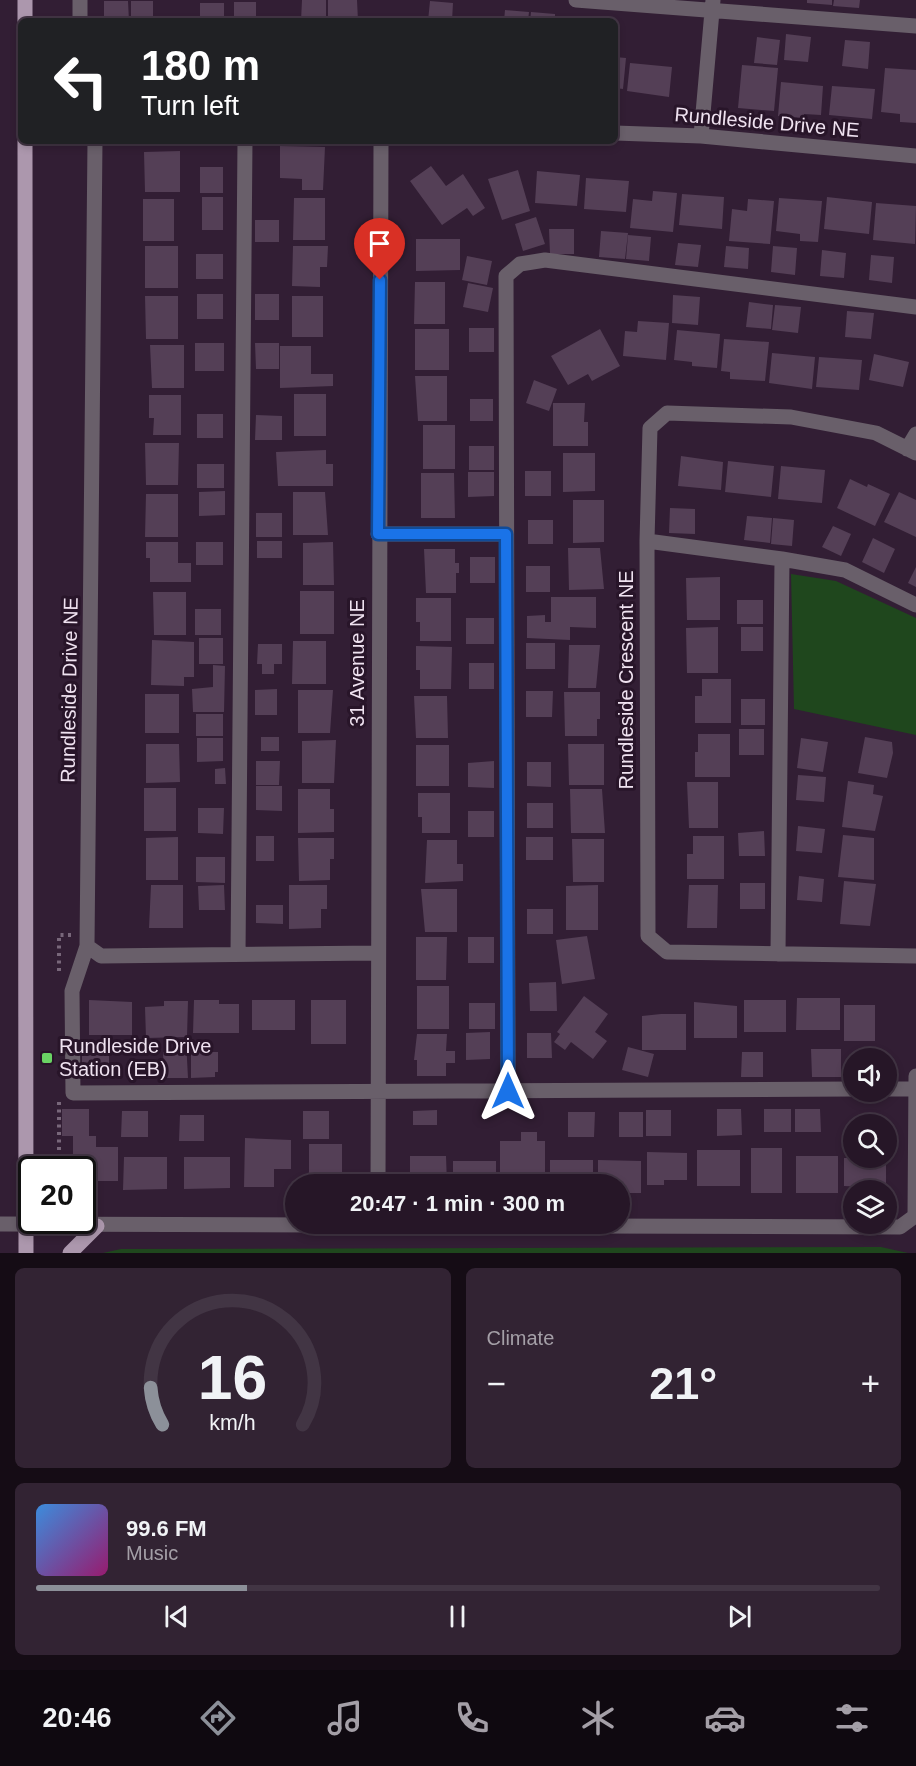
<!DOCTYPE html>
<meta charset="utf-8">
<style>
body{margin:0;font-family:Arial,sans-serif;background:#322333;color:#f1f3f6;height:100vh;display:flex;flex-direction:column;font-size:22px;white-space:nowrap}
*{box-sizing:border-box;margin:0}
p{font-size:20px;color:#a49fa7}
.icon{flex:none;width:33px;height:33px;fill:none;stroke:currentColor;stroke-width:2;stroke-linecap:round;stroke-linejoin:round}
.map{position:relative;height:1253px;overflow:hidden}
.sheet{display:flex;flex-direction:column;gap:15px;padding:15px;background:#150c15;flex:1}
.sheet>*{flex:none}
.banner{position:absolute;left:18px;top:18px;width:600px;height:126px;border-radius:9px;box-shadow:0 3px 9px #0003,0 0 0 2px #423544;background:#202124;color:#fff;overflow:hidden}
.controls{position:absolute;left:843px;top:1048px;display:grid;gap:12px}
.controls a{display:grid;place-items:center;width:54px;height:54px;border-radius:50%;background:#261627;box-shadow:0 3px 9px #0003,0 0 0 2px #423544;font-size:30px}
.speed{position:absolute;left:18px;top:1156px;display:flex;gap:12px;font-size:30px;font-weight:700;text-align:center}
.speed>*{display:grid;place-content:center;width:78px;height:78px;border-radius:50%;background:#261627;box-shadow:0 3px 9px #0003,0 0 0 2px #423544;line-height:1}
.speed .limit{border:3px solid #111;border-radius:9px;background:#fff;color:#111}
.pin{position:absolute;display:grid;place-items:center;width:51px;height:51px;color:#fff;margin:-62px -26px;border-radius:50% 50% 50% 0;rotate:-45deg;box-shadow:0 0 6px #0007}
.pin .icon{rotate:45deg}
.me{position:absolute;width:66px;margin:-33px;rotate:0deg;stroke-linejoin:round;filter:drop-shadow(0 0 4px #0008)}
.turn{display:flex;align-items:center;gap:21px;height:126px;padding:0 24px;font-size:27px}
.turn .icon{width:78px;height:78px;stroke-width:2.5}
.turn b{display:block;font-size:42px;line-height:51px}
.big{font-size:45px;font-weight:800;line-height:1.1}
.sheet .widget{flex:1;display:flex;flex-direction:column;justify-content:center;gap:9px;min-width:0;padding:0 21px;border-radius:9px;background:#322333}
.sheet .dial{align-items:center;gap:0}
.dial svg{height:156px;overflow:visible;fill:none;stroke:#423544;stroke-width:7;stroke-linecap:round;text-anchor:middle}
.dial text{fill:#f1f3f6;stroke:none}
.song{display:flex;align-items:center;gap:18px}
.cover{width:72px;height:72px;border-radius:9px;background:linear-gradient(135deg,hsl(210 70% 55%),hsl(320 70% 35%))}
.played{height:6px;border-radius:3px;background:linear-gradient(90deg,#8c9099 25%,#423544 25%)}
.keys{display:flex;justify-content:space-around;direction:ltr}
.heat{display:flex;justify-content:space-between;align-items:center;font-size:33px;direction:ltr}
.sheet .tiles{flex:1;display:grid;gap:15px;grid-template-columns:1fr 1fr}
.widget:last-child{grid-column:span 2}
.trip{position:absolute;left:285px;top:1174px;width:345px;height:60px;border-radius:30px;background:#261627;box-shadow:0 3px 9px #0003,0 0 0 2px #423544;font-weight:800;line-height:60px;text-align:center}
.menu{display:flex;height:96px;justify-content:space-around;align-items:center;background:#0f0910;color:#a49fa7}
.menu .icon{width:42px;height:42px}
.menu .on{color:#8c9099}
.menu b{font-size:27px;color:#f1f3f6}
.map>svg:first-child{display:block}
.green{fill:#1f471d}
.building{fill:#543f56}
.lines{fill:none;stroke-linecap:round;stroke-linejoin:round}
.path{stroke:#78677a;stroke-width:4;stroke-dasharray:3 4.5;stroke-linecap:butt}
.minor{stroke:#695f6a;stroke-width:15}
.major{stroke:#ac97ad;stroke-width:15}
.route-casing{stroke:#114b97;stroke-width:15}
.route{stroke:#1a73e8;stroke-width:10}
.poi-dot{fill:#6ad364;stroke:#281529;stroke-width:2}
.labels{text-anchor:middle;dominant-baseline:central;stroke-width:6;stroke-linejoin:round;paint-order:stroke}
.street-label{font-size:20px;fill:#efe2f0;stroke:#281529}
.poi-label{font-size:20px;fill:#efe2f0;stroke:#281529;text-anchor:start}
</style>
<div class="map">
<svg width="916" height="1253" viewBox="0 0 916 1253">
<rect width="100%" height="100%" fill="#321e34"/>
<!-- green -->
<path class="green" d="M791,574l45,7 80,37v117l-122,-26z
M881,1247l27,6h-805l18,-4z"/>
<!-- building -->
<path class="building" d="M302,0h24v21h-25z
M328,0h29l1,21h-30z
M807,0h25v5l-25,-2z
M834,0h26l-1,8 -26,-2z
M104,1h24l1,20h-25z
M131,1h22v20h-22z
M430,1l23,2 -1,18h-24z
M234,2h22v19h-22z
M200,3h24v18h-24z
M505,10l24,2 -1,9h-24z
M531,12l24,2v7h-25z
M582,16l27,2 -1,3h-26z
M786,34l25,3 -3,25 -24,-2z
M757,37l23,3 -3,25 -23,-2z
M845,40l25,2 -2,27 -26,-3z
M615,57l11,1 -3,31 -8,-1z
M630,63l42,4 -3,30 -42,-6z
M742,65l36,3 -4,43 -36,-3z
M885,68l31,2v53l-16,-1v-8l-19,-2z
M781,82l42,4 -2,29 -17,-1v4l-26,-2z
M832,86l43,3 -3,30 -43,-4z
M280,146l45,1 -2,43h-21v-11l-22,-1z
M180,151v41h-35l-1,-40z
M431,166l15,20 17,-12 22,34 -12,8 -6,-8 -25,17 -32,-44z
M200,167h23v26h-23z
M518,170l12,41 -28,9 -14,-41z
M537,171l43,4 -3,31 -42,-3z
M586,178l43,3 -3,31 -42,-3z
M653,191l24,2 -4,39 -43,-4 3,-29 19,2z
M682,194l42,3 -2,32 -43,-4z
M202,197h21v33h-21z
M827,197l45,5 -3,32 -45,-5z
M294,198h31v42h-32z
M779,198l43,3 -4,41 -18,-1v-7l-24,-3z
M143,199h31v42h-31z
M748,199l26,2 -4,43 -41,-3 3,-32 15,2z
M876,203l40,3 -1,38 -42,-4z
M536,217l9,27 -22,7 -8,-27z
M255,220h24v22h-24z
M549,229h25v25h-24z
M601,231l27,2 -3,26 -26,-2z
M628,235l23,2 -2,24 -23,-2z
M416,239h44v31l-44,1z
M678,243l23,2 -3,22 -23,-2z
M145,246h33v42h-33z
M293,246h35l-1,21h-7v20l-28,-1z
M726,246l23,2 -1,21 -24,-2z
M773,246l24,2 -2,27 -24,-3z
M822,250l24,3 -2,25 -24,-2z
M196,254h27v25h-27z
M871,255l23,2 -2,26 -23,-3z
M467,256l25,5 -5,24 -25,-5z
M415,282h30v42h-31z
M468,283l25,5 -5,24 -25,-5z
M197,294h26v25h-26z
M255,294h24v26h-24z
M673,295l27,2 -2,28 -26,-2z
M145,296h33v43h-32z
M292,296h31v41h-31z
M749,302l24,3 -2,24 -25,-2z
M775,305l26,2 -3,26 -26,-3z
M847,311l27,2 -3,26 -26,-2z
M638,321l31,2 -3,37 -43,-4 2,-25 12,1z
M469,328h25v24h-25z
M415,329h34v41h-34z
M600,329l20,37 -28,15 -4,-7 -20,11 -17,-29z
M677,330l43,4 -3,34 -25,-2v-4l-18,-2z
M724,339l45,3 -4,39 -35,-2v-7l-9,-1z
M195,343h29v28h-29z
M255,343h24v26h-23z
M150,345h34v43h-32z
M280,346h31v28h22v12l-53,2z
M772,353l43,4 -3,32 -43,-6z
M874,354l35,8 -6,25 -34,-7z
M819,357l43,3 -3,30 -43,-3z
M415,376h32v45h-29z
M534,380l23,9 -8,22 -23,-8z
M294,394h32v42h-32z
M149,395h32v40h-28l1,-17h-5z
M470,399h23v22h-23z
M553,403h32l-1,19h4v24h-35z
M197,414h26v24h-26z
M256,415l26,1v24h-27z
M423,425h32v44h-32z
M145,443h34l-1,42h-32z
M469,446h25v24h-25z
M326,450v14h7v22h-55l-2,-34z
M563,453h32v38l-32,1z
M681,456l42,6 -2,28 -43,-4z
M728,461l46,5 -3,31 -46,-5z
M197,464h27v24h-27z
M781,466l44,4 -3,33 -44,-4z
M525,471h26v25h-26z
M468,472h26v24l-26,1z
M421,473h33l1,45h-34z
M850,479l17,8 1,-3 22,10 -15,32 -38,-18z
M225,491v24l-26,1v-24z
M293,492h32l3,43h-35z
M899,492l17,8v37l-32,-15z
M146,494h32v43h-33z
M573,500h31v42l-31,1z
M670,508l25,1v25l-26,-1z
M256,513h26v24h-26z
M747,516l25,2 -2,25 -26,-3z
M773,518l21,2 -2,26 -21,-2z
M528,520h25v24h-25z
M833,526l18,8 -10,22 -19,-9z
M873,538l22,11 -11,24 -22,-11z
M257,541h25v17h-25z
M146,542h32v21h13v19h-41v-24h-4z
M196,542h27v23h-27z
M333,542l1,43h-31v-42z
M568,548h32l4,41 -35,1z
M424,549h31v14h4v10h-3v20h-30z
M470,557h25v26h-25z
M526,566h24v26h-24z
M916,567v20l-8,-4z
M720,577v43h-33l-1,-42z
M300,591h34v43h-34z
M153,592h33v43h-32z
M551,597h45v31l-26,-1v13l-43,-2v-22l18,-1v7h6z
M416,598h35v43h-31v-19h-4z
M737,600h26v24h-26z
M195,609h26v26h-26z
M466,618h28v26h-28z
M718,627v46h-31l-1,-45z
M741,627h22v24h-22z
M199,638h24v26h-24z
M152,640l42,2v35h-10v9l-33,-1z
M293,641h33v43h-34z
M526,643h29v26h-29z
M258,644h24v20h-8v10h-12v-10h-5z
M569,645h31l-4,43h-28z
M416,646l36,1 -1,42h-31v-19h-4z
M469,663h25v26h-25z
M213,665l12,1 -1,46h-31l-1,-23 21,-2z
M702,679h29v44h-36v-27h7z
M277,689v26h-22v-25z
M298,690h35l-3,43h-32z
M526,691h27l-1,26h-26z
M564,692h36v27h-3v17h-32z
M145,694h34v39h-34z
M414,696h33l1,42h-32z
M741,699h24v26h-24z
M196,714h27v22h-27z
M739,729h25v26h-25z
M698,734h32v43h-35v-25h3z
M261,737h18v14h-18z
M865,737l27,5 1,11 -6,25 -29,-5z
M197,738h26v23l-26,1z
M801,738l27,4 -5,30 -26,-4z
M336,740l-2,43h-32v-42z
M146,744h33l1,38 -34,1z
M568,744h36v41h-35z
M416,745h33v41h-33z
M256,761h24l-1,24h-23z
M494,761v27l-26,-1v-24z
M527,762h24v25l-24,-1z
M225,768l1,16h-11v-15z
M798,775l28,2 -2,25 -28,-2z
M848,781l26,4 -1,9 10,2 -8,35 -33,-4z
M687,782h31v46h-29z
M256,786h26v25l-26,-1z
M144,788h32v43h-32z
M298,789h32v20h4v23l-36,1z
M570,789h32l3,44h-34z
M418,793h32v40h-28v-16h-4z
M527,803h26v25h-26z
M198,808h26l-1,26 -25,-1z
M468,811h26v26h-26z
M798,826l27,3 -3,24 -26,-2z
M764,831l1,25h-26l-1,-23z
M843,835l31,3v42l-36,-3z
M256,836h18v25h-18z
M693,836h31v43h-37v-25h6z
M178,837v43h-32v-42z
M526,837h27v23h-27z
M298,838h36v21h-4v21l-31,1z
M572,839h32v43h-31z
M427,840h30v24h6v17l-38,2z
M196,857h29v26l-29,-1z
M799,876l25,3 -2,23 -25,-2z
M844,881l32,3 -6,42 -30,-2z
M740,883h25v26h-25z
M151,885h32v43h-34z
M224,885l1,25h-26l-1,-24z
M289,885h38v24h-6v19l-32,1z
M598,885v45h-32v-44z
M689,885h29l-1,43h-30z
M421,889h36v43h-32z
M256,905h27v19l-27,-1z
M527,909h26v25h-26z
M587,936l8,43 -33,5 -6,-44z
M416,937h31l-1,43h-30z
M468,937h26v26h-26z
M556,982l1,29h-27l-1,-28z
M417,986h32v43h-32z
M584,996l24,18 -13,18 12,9 -14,18 -22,-17 -6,8 -11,-8 6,-8 -3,-2z
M797,998h43v32h-44z
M89,1000l43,2v33h-43z
M194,1000h25v4h20v29h-46z
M252,1000h43v30h-43z
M311,1000h35v44h-35z
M744,1000h42v32h-42z
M164,1001h24l-1,36 -41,1 -1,-31 19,-1z
M694,1002l43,4v32h-43z
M469,1003h26v26h-26z
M844,1005h31v36h-31z
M661,1014h25v36h-44v-34z
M490,1032v27l-24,1v-27z
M527,1033h24l1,25h-25z
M417,1034h30l-1,17h9v12h-9v13h-29v-16h-3z
M177,1040h9l2,38h-24l-1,-26h14z
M82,1044h27v26l-27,-1z
M628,1047l26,7 -6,23 -26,-7z
M811,1049h30v28h-29z
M191,1052h27v20h-3v5l-24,1z
M742,1052h21v25h-22z
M62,1109h27v27h7v11h22v34h-36v-11h-9v-34h-11z
M717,1109h24l1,26 -25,1z
M764,1109h27v23h-27z
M795,1109h25l1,23h-26z
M437,1110v15h-24v-14z
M646,1110h25v26h-25z
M122,1111h26v26h-27z
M303,1111h26v28h-26z
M568,1112h27l-1,25h-26z
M619,1112h24v25h-24z
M180,1115h24v26h-25z
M521,1132h16v9h8v32h-12v11l-33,1v-44h21z
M245,1138l46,2v29h-17v18h-30z
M309,1144h33v41h-33z
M751,1148h31v45h-31z
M697,1150h43v36h-43z
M647,1152l40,1v27h-23v5h-17z
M410,1156h36l1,29h-37z
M796,1156h42v37h-42z
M124,1157h43v32l-44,1z
M184,1157h46v31l-46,1z
M844,1158h42v30l-42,-2z
M550,1160h43v25h-43z
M598,1160l43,1v32h-21v-8h-22z
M453,1161h43v24h-43z"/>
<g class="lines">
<!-- path -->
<path class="path" d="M59,971v-36h13
M59,1102v68"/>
<!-- minor -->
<path class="minor" d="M80,0v21
M576,0l340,26
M615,133l86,3 215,20
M701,136l12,-136
M95,141l-8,805 14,10 276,-3
M907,449l9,-15
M916,453l-40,-20 -85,-16 -124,-4 -17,15 -3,113 1,395 19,16 249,4
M378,534h128
M647,541l135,18 63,11 71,35
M87,946l-15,45 1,102 781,-4
M238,954l7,-813
M778,954l4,-395
M886,1089h30
M508,1091l-2,-815 14,-12 25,-4 371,47
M378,1185l3,-1044
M0,1224l900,3 15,-11 1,-140"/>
<!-- major -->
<path class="major" d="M25,21v-21
M25,141l1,1112
M70,1253l27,-27"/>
</g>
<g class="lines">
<!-- route casing -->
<g class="route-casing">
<path id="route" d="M380,280l-2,254h128l2,557"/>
</g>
<!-- route -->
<use href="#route" class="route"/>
</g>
<!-- markers -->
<rect class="poi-dot" x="41" y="1052" width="12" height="12" rx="3"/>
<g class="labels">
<!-- street labels -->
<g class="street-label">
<text transform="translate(767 122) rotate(5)">Rundleside Drive NE</text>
<text transform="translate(357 663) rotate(-90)">31 Avenue NE</text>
<text transform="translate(626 680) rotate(-90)">Rundleside Crescent NE</text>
<text transform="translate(69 690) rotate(-89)">Rundleside Drive NE</text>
</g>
<!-- poi labels -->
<g class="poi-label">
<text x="59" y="1046">Rundleside Drive<tspan x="59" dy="23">Station (EB)</tspan></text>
</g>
</g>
</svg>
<div class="controls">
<a><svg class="icon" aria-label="sound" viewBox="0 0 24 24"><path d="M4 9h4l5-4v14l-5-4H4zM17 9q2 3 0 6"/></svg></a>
<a><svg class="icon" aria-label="search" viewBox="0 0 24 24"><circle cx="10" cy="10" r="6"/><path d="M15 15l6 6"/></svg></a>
<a><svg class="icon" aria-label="layers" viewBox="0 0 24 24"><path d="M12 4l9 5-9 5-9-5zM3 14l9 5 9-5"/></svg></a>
</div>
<div class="speed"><div class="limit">20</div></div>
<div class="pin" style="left:380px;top:280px;background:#d93025"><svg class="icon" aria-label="arrive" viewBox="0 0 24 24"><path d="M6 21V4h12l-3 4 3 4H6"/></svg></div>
<svg class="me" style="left:508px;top:1091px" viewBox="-20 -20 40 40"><path d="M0-17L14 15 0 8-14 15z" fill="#1a73e8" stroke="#fff" stroke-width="4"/></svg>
<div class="trip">20:47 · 1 min · 300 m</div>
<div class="banner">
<div class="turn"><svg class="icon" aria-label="left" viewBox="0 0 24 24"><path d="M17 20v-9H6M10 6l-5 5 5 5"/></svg><div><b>180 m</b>Turn left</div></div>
</div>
</div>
<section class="sheet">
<div class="tiles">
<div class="widget dial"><svg viewBox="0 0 100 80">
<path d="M14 69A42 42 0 1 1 86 69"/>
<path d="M14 69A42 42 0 0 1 8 50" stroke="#8c9099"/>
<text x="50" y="56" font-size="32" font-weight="700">16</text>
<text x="50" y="72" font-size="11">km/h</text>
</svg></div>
<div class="widget"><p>Climate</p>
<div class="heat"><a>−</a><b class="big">21°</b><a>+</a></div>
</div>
<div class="widget">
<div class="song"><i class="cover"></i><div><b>99.6 FM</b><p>Music</p></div></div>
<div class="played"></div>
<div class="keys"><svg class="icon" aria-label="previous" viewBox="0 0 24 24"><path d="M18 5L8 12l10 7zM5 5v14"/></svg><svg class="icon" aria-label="pause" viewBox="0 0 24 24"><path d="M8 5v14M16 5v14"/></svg><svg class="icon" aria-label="next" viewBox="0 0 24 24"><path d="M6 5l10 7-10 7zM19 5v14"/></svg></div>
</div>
</div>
</section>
<nav class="menu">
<b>20:46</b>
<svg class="icon on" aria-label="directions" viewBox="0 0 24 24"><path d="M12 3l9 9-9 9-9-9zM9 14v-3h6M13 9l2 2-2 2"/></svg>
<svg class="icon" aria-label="music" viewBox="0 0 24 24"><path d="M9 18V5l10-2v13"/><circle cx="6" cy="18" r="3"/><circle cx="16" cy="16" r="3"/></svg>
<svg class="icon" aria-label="phone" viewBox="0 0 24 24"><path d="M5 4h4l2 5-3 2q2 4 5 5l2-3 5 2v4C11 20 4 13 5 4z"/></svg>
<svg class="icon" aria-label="climate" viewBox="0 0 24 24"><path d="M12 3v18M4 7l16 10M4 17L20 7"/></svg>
<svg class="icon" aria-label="car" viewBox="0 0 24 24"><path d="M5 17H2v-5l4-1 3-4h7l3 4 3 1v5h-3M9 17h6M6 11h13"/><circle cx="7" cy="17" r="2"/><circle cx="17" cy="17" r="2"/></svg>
<svg class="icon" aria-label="filters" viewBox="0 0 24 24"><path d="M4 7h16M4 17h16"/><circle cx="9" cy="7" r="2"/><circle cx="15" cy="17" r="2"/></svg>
</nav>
